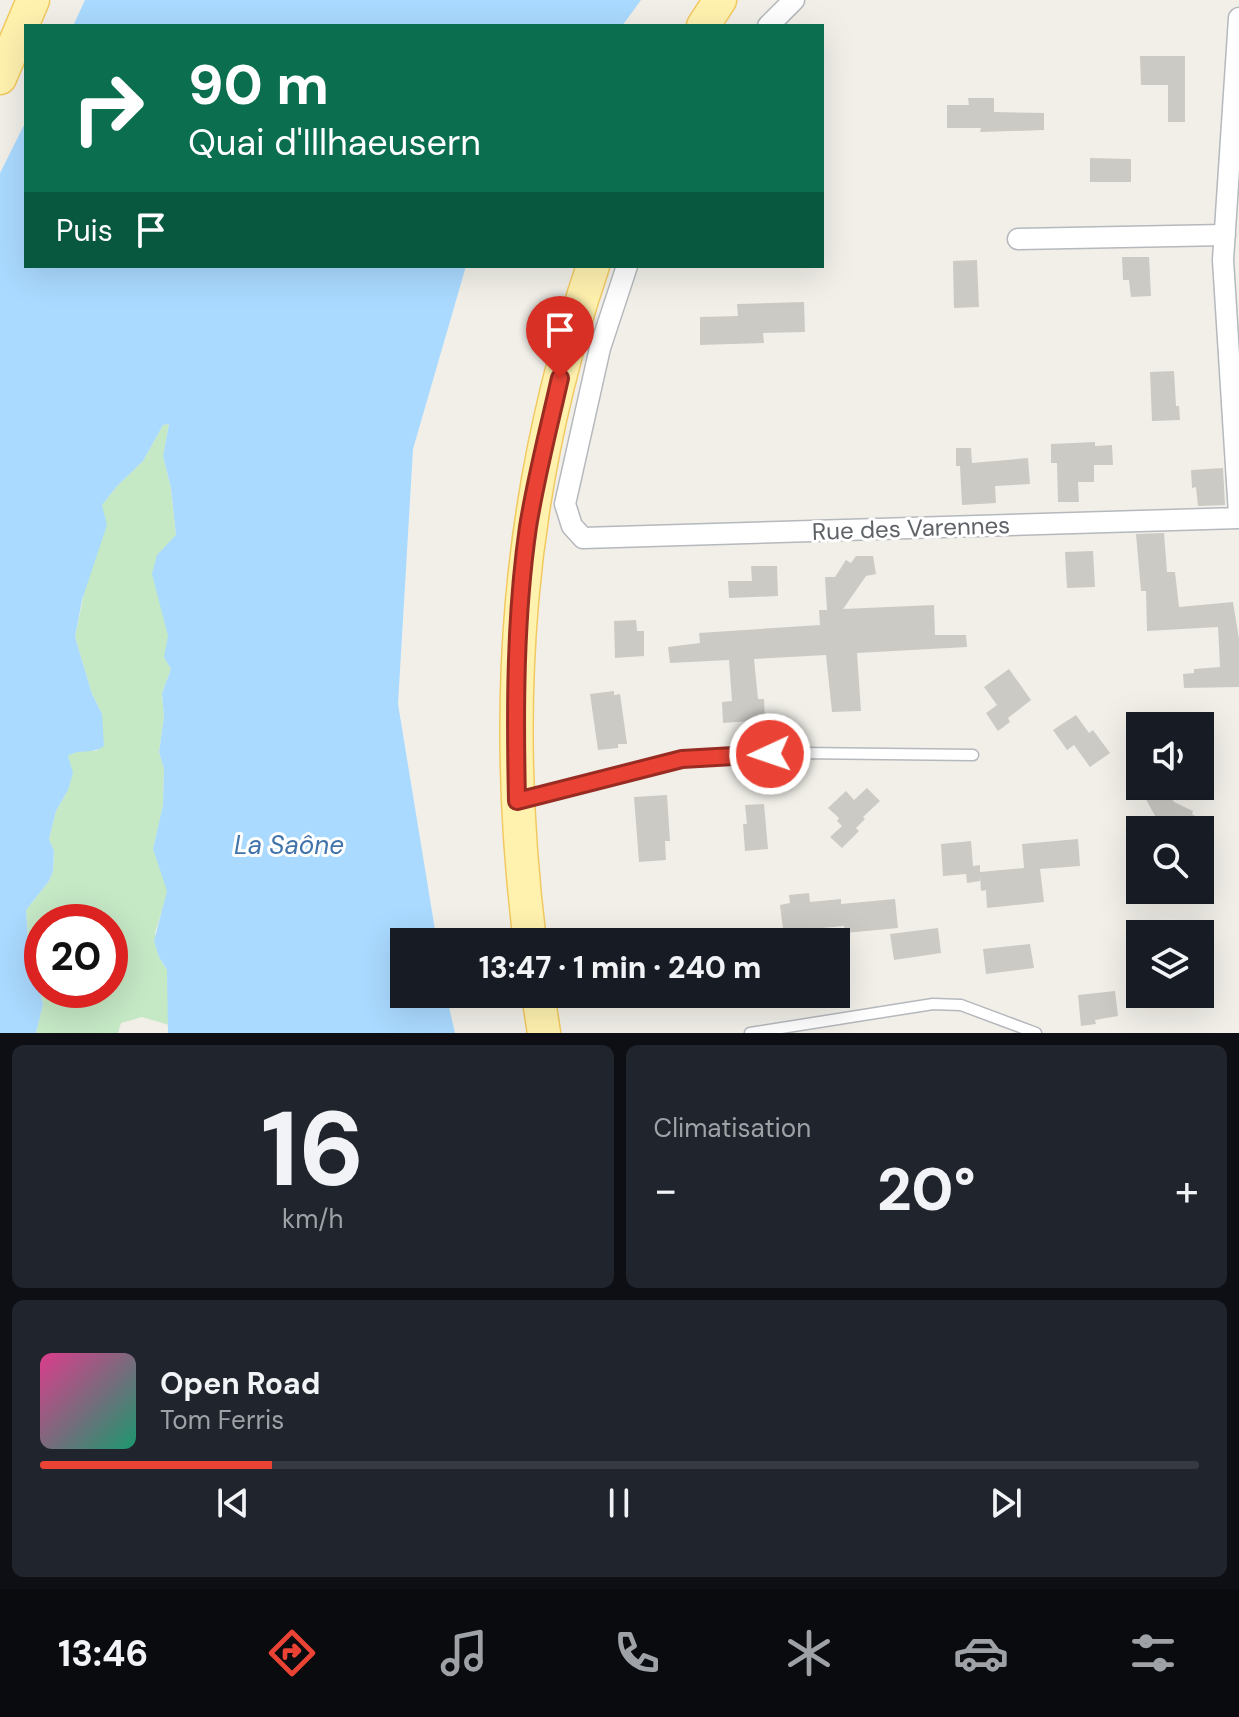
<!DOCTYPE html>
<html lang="fr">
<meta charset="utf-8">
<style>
body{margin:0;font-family:"DM Sans",sans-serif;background:#20242c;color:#f1f3f6;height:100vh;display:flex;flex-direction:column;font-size:30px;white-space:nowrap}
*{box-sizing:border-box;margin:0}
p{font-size:26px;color:#9ea1a6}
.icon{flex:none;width:44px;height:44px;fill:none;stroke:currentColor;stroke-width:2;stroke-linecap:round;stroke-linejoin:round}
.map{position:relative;height:1033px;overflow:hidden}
.panel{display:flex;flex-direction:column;gap:12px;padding:12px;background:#0d0f14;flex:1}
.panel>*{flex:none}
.top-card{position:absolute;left:24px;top:24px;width:800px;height:244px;border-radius:0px;box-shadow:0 8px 32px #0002;background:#0b6e4f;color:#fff;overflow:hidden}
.tools{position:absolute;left:1126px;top:712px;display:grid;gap:16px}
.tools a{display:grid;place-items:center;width:88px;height:88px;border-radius:0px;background:#171b24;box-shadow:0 8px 32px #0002;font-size:40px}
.speed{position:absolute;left:24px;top:904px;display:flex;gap:16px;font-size:40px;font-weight:700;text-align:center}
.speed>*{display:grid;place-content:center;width:104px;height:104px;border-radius:50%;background:#171b24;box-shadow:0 8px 32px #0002;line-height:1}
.speed .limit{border:12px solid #d22;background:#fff;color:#111}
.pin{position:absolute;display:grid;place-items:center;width:68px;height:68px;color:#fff;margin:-82px -34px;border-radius:50% 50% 50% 0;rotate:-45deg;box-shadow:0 0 8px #0007}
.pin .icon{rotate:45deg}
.me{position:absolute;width:88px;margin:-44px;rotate:267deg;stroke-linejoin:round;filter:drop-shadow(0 0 6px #0008)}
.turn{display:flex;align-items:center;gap:28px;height:168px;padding:0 32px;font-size:36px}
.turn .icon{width:104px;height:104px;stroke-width:2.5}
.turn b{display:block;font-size:56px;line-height:68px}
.then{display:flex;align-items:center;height:76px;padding:0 32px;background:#0003;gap:16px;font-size:30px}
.big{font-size:60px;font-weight:800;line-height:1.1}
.panel .card{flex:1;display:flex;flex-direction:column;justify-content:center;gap:12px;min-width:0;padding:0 28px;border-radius:12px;background:#20242c}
.panel .dial{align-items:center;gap:0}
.dial b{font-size:104px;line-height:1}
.song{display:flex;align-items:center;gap:24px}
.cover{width:96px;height:96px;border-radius:12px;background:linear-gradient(135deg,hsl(330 70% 55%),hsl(160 70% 35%))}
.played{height:8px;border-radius:4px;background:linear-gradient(90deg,#ea4335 20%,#363941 20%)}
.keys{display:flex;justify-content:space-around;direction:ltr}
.heat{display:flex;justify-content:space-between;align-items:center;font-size:44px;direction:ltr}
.panel .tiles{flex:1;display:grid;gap:12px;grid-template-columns:1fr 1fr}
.card:last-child{grid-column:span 2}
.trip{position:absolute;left:390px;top:928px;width:460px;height:80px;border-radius:0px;background:#171b24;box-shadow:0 8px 32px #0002;font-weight:800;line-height:80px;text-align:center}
.menu{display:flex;height:128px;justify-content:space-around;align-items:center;background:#090b0e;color:#9ea1a6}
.menu .icon{width:56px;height:56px}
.menu .active{color:#ea4335}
.menu b{font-size:36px;color:#f1f3f6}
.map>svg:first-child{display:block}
.green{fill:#c5e8c5;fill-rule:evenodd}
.water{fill:#aadaff}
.building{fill:#cccac5}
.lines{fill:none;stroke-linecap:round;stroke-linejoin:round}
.service-casing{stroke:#b5b8bc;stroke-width:13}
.minor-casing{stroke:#b5b8bc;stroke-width:23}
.primary-casing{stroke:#f2c960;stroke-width:35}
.service{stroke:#fff;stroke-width:10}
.minor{stroke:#fff;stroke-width:20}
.primary{stroke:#fff2af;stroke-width:32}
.route-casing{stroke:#982c22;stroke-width:20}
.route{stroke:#ea4335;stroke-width:14}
.labels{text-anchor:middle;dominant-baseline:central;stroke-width:6;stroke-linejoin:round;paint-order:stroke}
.street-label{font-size:24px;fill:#5f6368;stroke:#fff}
.water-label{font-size:26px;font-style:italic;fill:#4174aa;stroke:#fff}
</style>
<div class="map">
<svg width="1239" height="1033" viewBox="0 0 1239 1033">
<rect width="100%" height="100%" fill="#f1efe8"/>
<!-- green -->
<path class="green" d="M169,424l-6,32 8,32 5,47c-5,7 -17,16 -19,24 -7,29 7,47 11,74 2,17 -6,19 3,36l-9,24 2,24 -5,35 5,17 -1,36 -10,44 15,42 -13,42 4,24 8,13 2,55 -27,-8 -21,6 -3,10h-82l7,-30 -15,-64 -2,-29 23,-29 4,-10 1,-20 -5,-12 7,-28 12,-21 -1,-34 8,-5h22l5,-37 -10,-20 -17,-57 27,-132 15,-19 26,-25 20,-36zM42,922h68v68h-68z"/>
<!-- water -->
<path class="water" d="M85,0h556l-19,26h-549z
M26,121v145h440l-53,183 -15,255 39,238h-33v52h42l9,39h-287l-1,-63 -8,-13 -5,-16 13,-50 -14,-42 10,-44 1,-36 -5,-17 5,-35 -2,-24 9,-24 -7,-12 4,-21 -16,-62 5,-19 19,-20 -5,-47 -8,-32 6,-32 -6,1 -20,36 -26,25 -15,19 5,20 -25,75 -7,37 17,57 10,20 2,32c-11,9 -25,2 -36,10l5,17 -5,17 -12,21 -7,28 5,12 -1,20 -4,10 -23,29 2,29 15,65 -7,29h-36v-860z"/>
<!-- building -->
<path class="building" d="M1140,56h45v66h-17v-37h-27z
M968,98h26v14l50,1v17l-64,2 1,-4h-34v-23h22z
M1090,158l41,1v23h-41z
M1122,257h27l2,39 -20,1 -2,-17h-6z
M977,260l2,47 -25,1 -1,-47z
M804,302l1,30 -42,1 1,10 -64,2v-28l38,-1 -1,-12z
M1174,371l2,35h3l1,14 -28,1 -2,-49z
M1095,442v4l17,-1 1,20h-19v17h-16l1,20h-21l-1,-39h-6v-19z
M956,448h15l1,15 56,-5 2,26 -35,2 1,17 -34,2 -2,-39h-4z
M1223,468l2,37 -27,1 -2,-19 -4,1 -1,-18z
M1164,533l3,39h8l4,35 54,-5 6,37v48l-55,1 -1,-14 11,-1v-4l26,-2 -2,-40 -71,4 -1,-40h-5l-5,-57z
M1093,551l2,36 -28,1 -2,-36z
M856,556h17l3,18 -10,2 -23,33 91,-4 1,30h31l1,12 -110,6 4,58 -29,1 -6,-57 -72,4 4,40h6l1,21 -42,3 -1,-21 10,-1 -3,-41 -59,3 -2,-16 32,-4 -1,-10 121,-8 -1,-15h8l-2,-33h10l11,-17 5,3z
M751,566h26l1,30 -49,2 -1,-17h24z
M636,620l1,11h7v25l-29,2 -1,-37z
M1009,669l22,31 -23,18 2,4 -12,9 -12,-18 11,-8 -13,-18z
M614,691v4l6,-1 7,50h-9v4l-20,2 -8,-56z
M1076,715l13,18 4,-3 17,23 -20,14 -16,-22 -7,5 -14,-20z
M1159,786h6l9,16 19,9 -1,3 8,5 -6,11h-21l-14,-7 -16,-29z
M867,788l13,13 -17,16 2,2 -9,9 3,3 -17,17 -12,-11 12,-11 -5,-5 2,-3 -11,-10 18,-17 8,9z
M667,795l3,46h-5l1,19 -27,2 -5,-65z
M764,804l4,45 -23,2 -2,-27h4l-2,-19z
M1078,839l2,27 -40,3 4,33 -57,6 -1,-18 -5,1 -1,-16v6l-13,2 -1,-9 -23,2 -2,-32 30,-3 2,25 7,-1v7l44,-4 -2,-24z
M809,893l1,9 31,-3v5l54,-5 3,29 -53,5 -1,-7 -44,4 1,5 -17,2 -4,-32 10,-2 -1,-8z
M938,928l3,25 -47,7 -4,-26z
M1030,944l4,24 -48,6 -3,-25z
M1115,991l3,25 -23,4 1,4 -15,2 -3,-31z"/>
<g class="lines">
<!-- service casing -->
<g class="service-casing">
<path id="service" d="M524,799l158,-40 118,-6 173,2
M750,1033l183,-29 28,1 75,28"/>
</g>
<!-- minor casing -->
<g class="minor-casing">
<path id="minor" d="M1239,18l-16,242 16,254
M768,26l26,-26
M1018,239l207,-4
M627,266l-27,82 -35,156 7,22 11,12 656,-20"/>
</g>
<!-- primary casing -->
<g class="primary-casing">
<path id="primary" d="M703,26l17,-26
M0,78l33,-78
M530,942c-29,-234 -13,-452 63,-676
M538,994l6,39"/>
</g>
<!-- service -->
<use href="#service" class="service"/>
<!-- minor -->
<use href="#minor" class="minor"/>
<!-- primary -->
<use href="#primary" class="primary"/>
</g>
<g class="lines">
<!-- route casing -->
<g class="route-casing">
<path id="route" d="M560,378c-11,49 -24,99 -32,149 -13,90 -13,183 -11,274l165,-42 88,-5"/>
</g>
<!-- route -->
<use href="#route" class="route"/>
</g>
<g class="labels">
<!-- street labels -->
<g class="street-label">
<text transform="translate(911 528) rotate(-2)">Rue des Varennes</text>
</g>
<!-- water labels -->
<g class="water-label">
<text x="289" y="845">La Saône</text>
</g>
</g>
</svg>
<div class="tools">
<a><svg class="icon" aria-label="sound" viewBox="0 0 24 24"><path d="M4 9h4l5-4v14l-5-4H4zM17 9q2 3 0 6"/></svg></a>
<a><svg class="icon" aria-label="search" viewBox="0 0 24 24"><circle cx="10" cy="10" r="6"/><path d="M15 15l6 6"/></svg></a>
<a><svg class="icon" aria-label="layers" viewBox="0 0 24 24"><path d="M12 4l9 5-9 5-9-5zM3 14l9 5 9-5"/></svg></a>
</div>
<div class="speed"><div class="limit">20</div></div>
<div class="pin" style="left:560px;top:378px;background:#d93025"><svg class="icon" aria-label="arrive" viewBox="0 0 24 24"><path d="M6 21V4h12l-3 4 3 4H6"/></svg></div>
<svg class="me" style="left:770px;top:754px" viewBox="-20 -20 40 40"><circle r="17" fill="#ea4335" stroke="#fff" stroke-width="3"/><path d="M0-11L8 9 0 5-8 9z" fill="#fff"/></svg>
<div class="trip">13:47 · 1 min · 240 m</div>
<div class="top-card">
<div class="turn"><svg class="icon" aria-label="right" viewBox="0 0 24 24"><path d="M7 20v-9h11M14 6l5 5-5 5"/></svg><div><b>90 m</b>Quai d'Illhaeusern</div></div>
<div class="then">Puis<svg class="icon" aria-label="arrive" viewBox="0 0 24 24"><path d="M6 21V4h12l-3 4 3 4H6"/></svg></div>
</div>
</div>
<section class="panel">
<div class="tiles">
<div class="card dial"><b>16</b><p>km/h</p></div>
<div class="card"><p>Climatisation</p>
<div class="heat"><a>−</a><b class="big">20°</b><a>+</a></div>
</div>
<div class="card">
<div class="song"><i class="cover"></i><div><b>Open Road</b><p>Tom Ferris</p></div></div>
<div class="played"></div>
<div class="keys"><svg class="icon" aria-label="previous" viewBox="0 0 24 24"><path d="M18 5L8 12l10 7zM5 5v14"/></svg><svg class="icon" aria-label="pause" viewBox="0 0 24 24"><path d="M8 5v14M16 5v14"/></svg><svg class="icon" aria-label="next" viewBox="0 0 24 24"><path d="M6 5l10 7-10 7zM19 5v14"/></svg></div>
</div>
</div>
</section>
<nav class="menu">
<b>13:46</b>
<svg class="icon active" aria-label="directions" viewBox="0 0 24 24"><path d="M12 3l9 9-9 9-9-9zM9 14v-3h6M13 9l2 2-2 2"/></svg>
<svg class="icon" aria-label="music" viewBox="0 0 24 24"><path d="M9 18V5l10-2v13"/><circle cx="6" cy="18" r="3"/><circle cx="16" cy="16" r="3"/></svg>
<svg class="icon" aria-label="phone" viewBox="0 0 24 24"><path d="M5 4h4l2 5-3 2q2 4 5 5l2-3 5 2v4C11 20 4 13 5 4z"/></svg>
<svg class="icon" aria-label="climate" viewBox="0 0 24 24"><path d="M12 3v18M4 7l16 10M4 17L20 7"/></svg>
<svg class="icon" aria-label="car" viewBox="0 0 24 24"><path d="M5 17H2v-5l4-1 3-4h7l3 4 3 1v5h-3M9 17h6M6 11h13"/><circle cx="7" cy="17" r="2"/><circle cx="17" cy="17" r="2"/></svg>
<svg class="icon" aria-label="filters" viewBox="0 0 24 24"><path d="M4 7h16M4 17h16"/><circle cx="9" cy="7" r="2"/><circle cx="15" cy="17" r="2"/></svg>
</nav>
